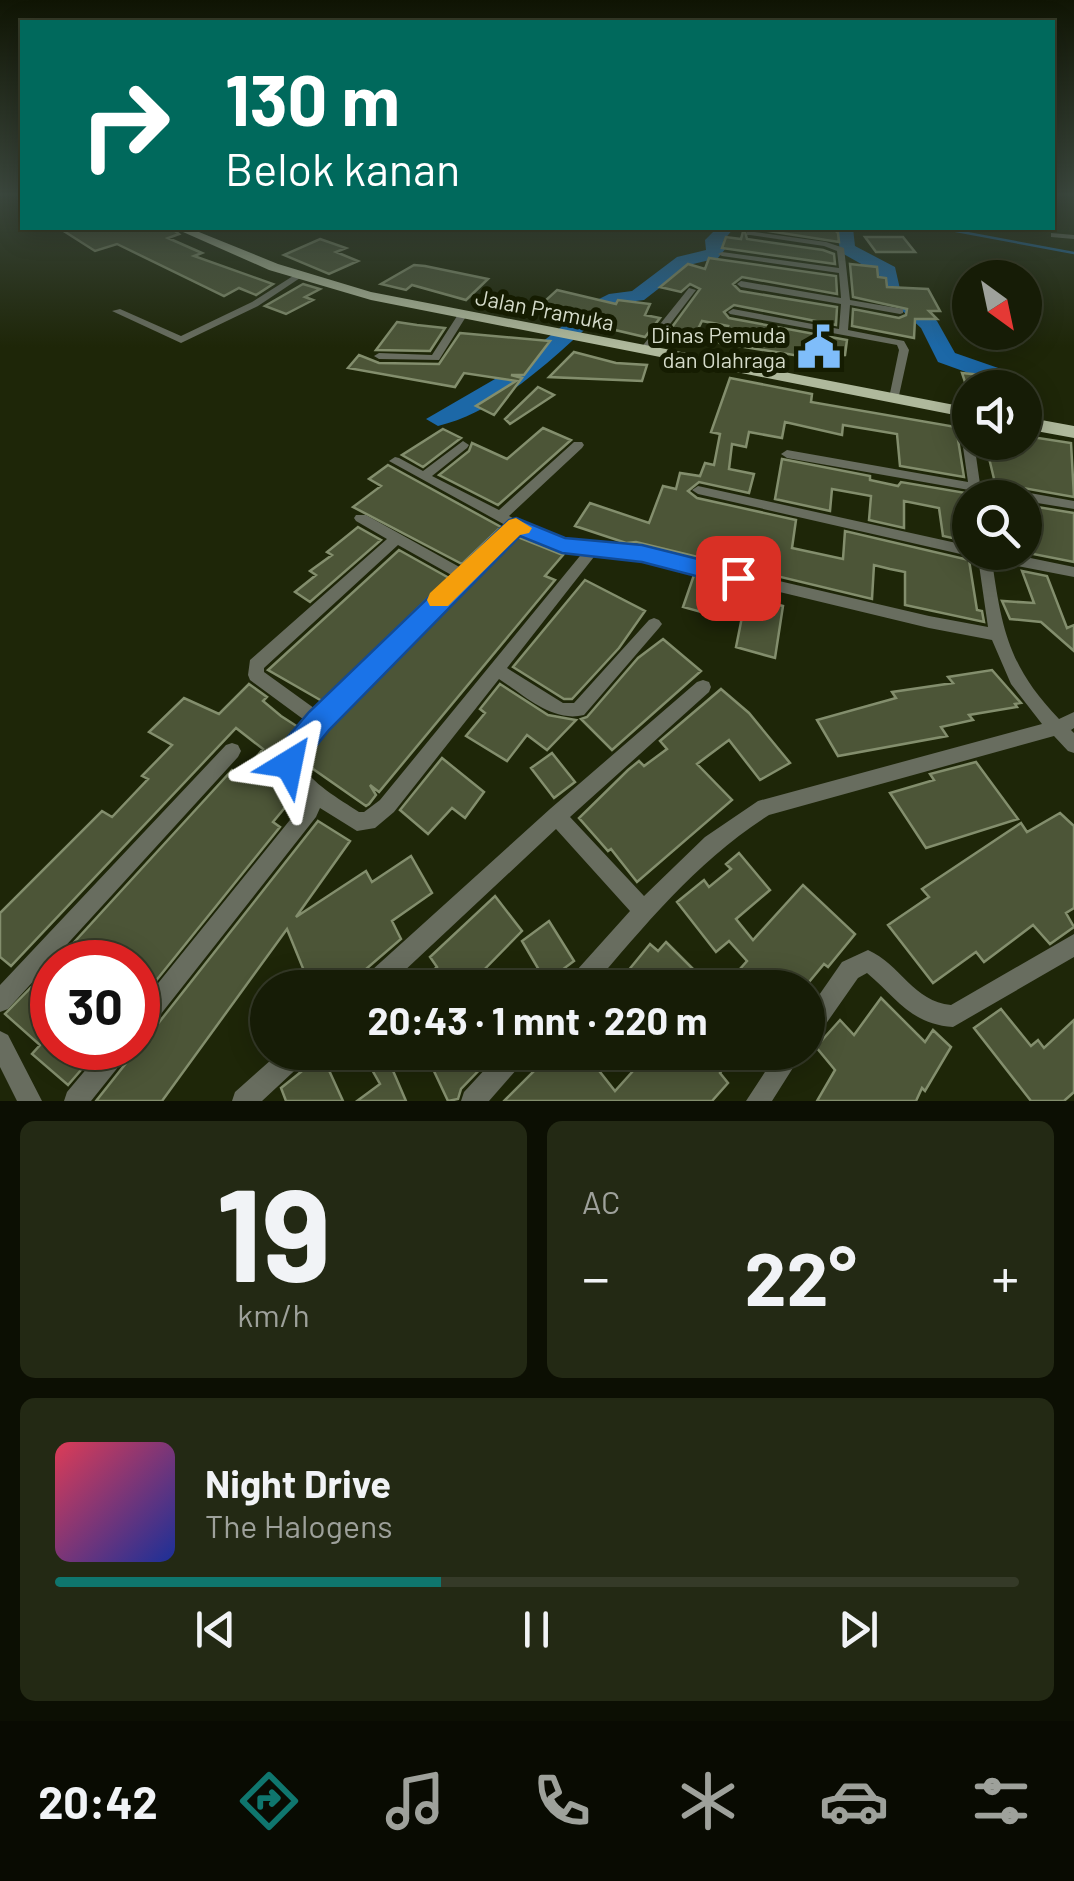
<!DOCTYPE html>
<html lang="id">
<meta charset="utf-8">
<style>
body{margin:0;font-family:Barlow,sans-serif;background:#232914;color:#f1f3f6;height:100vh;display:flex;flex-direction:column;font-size:38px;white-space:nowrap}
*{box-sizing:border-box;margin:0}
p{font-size:32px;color:#9ea19b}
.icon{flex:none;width:55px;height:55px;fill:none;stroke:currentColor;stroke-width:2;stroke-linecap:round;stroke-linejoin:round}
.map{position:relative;height:1101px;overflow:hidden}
.drawer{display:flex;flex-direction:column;gap:20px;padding:20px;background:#0c0f03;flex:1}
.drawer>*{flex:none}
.guide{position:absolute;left:20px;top:20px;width:1035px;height:210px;border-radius:0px;box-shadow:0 5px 25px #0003,0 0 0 2px #353a28;background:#00695c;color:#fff;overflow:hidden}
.needle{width:65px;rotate:147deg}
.fabs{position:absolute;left:952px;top:260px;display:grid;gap:20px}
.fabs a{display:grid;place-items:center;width:90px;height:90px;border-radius:50%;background:#161c06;box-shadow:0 5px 25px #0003,0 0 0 2px #353a28;font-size:50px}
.speed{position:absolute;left:30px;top:940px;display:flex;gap:20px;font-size:50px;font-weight:700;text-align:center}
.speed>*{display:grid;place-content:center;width:130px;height:130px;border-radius:50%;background:#161c06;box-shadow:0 5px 25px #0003,0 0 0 2px #353a28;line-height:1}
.speed .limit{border:15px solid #d22;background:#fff;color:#111}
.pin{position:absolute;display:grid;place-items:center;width:85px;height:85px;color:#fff;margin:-42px;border-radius:20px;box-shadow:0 5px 15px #0006}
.me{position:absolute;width:110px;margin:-55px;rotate:35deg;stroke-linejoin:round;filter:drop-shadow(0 0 8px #0008)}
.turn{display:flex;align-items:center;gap:35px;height:210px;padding:0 40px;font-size:45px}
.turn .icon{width:130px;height:130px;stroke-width:2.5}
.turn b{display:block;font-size:70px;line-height:85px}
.big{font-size:75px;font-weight:700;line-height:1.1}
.drawer .widget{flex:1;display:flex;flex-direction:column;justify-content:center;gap:15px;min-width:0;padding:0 35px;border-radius:15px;background:#232914}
.drawer .dial{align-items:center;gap:0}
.dial b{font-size:130px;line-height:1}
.song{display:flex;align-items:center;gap:30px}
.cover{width:120px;height:120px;border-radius:15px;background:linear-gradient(135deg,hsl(350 70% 55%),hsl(230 70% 35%))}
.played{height:10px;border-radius:5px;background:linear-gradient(90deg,#0f766e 40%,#353a28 40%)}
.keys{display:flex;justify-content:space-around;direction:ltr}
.heat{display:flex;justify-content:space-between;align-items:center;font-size:55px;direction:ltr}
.drawer .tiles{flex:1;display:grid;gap:20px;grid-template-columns:1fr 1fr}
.widget:last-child{grid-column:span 2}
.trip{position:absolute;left:250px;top:970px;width:575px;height:100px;border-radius:50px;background:#161c06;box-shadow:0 5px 25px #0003,0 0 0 2px #353a28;font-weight:700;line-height:100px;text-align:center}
.dock{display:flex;height:160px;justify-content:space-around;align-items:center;background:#090b02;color:#9ea19b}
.dock .icon{width:70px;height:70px}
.dock .active{color:#0f766e}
.dock b{font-size:45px;color:#f1f3f6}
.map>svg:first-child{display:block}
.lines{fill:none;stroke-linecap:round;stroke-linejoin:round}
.stream{stroke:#1c68a7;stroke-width:2.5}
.river{fill:#1c68a7;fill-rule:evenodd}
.building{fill:#4c5537;stroke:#838e6d;stroke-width:2.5}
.minor{fill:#686d5f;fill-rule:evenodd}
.primary{fill:#afb99c;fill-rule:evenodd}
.route{fill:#1a73e8;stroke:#114b97;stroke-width:2.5}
.slow{fill:#f59e0b}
.labels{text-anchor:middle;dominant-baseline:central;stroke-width:10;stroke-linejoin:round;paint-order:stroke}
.far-street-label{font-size:22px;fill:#d5dbca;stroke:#151c01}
.far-poi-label{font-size:22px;fill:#d5dbca;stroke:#151c01;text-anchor:end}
</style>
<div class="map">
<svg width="1074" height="1101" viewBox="0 0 1074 1101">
<rect width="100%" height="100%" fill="#1e2608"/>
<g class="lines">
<!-- stream -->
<path class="stream" d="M940,228l134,25"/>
<!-- river -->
<path class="river" d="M717,228h17l-11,13 3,7 -8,10 -29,7 -45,35 -24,3 -13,7c-50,43 -103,100 -169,116l-12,-7 69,-40 98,-77 16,-8 23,-3 45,-34 29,-7 -1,-10z
M837,228h16l2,18 40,21 5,22 37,32 18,32 49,17 16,18h-25l-7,-8 -50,-18 -17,-34 -40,-37 -2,-17 -39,-22z"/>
</g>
<!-- building -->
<path class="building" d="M59,228h112l8,6 -11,4 34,15 -8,3 79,28 -17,11 -17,-7 -15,8 -107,-52 -22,7z
M744,228l3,11 76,11 11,4 1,10 -113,-16 4,-11 15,2z
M749,228l85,1 4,4 1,9z
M865,237h38l12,15h-39z
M320,239l26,9 -10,4 22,9 -29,13 -45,-19z
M709,258l127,18 1,18 -95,-17 -9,7 7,7 97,16 -1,18 -102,-20 -10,7 5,6 118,22 -2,15 -18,1 -7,10 -16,-3 2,-6 -86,-14 8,-17 -26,-5 -11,22 -27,-5 36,-49 -10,-5 -9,8 -21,-5 28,-23 17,5z
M850,264l27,3 1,10 8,1 1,9 41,2 12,22h-11l8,8h-22l-1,19 -62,-12 1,-17 46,9 7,-3 1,-6 -54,-12z
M414,265l11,1 63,13 -22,21 -54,-15 -6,5 -25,-6z
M303,284l17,5 -15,8 8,3 -27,14 -21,-8z
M557,290l59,14 2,-4 32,4 -5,11 15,3 -15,19 -111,-26z
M397,322l20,3 28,3 -15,23 -54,-1z
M460,333l90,8 -26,34h-13l11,3 -28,37 -18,-9 40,-25 -52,-8 -9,14 -107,-19 11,-13 20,8 60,1z
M574,352l42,11 31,2 -5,16 -93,-4z
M962,373l49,5v10h-44z
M730,378l82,16 -1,8 145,25 8,50 -64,-11 -3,-32 -54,-9 -1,10 -57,-13 -3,16 -33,-6 -3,15 -14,-3 -3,25 25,5 -5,19 -50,-11 -11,9 9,7 99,22 -4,28 51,11 2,-28 124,29 8,50 5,1 2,11 -79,-17v-33l-15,-3 -16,-4 -2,34 -236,-57 -10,1 -51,-17 15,-23 59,20 14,-37 13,3 4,-16 20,3 5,-13 9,2 6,-31 -9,-2z
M538,387l16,8 -44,29 -5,-5z
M543,428l28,12 -73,65 -59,-30 30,-24 3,-8 35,16z
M443,429l18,9 -38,29 -21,-12z
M1025,436l46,7 3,54 -79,-14 -6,-25 -9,-2 -2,-14h47z
M782,459l88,17v4l28,6 3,-4 65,11 3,20 -7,2 4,26 -23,-5 -4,-28 -35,-7v27l-35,-8 2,-24 -39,-7 -2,22 -55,-12z
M388,465l113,62 -39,37 -109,-57 28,-21 -12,-7z
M1025,505l49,8v49l-51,-10z
M358,527l23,13 -71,62 -15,-10 21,-17 -6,-4 22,-16 -5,-3z
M518,537l45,18 -18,21 10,4 -176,212 -9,-7 6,10 -7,9 -3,2 -60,-42 -4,-6 26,-29z
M399,550l50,28 -127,123 -54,-31z
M1022,571l25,5 20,52 7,-3v26l-33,-29 -31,-3 -8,-18 32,2z
M694,575l28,7 -10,33 -29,-8z
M585,580l60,31 -26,37 -47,51h-8l-51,-32z
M746,597l37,9 -8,52 -39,-11z
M663,639l38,32 -89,79 -31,-31 6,-2 51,-59z
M992,670l29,33 -6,1 2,3 -48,8 4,5 -32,7 6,9 -109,20 -21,-36 79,-22 -4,-6 61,-9 -5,-6z
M249,684l18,13 -4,4 18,15 17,11 -21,27 2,10 -7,8 25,21 -24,29 7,5 -142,176v-41h-82l176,-192 9,5 22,-26 -27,-21 -225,238 -11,-9v-44l102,-102 10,6 36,-38 -6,-3 30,-31 -23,-13 35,-34 35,16z
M500,684l48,31 28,5 -29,30 -20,-15 -20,26 -41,-25 19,-23 -5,-4z
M721,689l28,24 41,50 -30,17 -31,-40 -32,24 35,36 -95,82 -26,-33 -3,2 -29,-33 49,-48 11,-9 5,5 23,-17 -7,-8z
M552,753l23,29 -21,16 -23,-30z
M442,758l42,34 -19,26 -13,-10 -24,26 -28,-24z
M976,762l42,57 -92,29 -36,-55 44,-13 -4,-6z
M1060,813l14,13v82l-8,5 8,14 -24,17 -17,-19 -49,37 -8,-10 -43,31 -45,-58 41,-28 -7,-8 99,-66 6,9z
M318,821l32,20 -54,76 70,-46 6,11 39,-26 21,37 -40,28 9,18 -57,49h-33l-24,-59 -125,172h-66l42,-53v-9l11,-4z
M739,853l31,37 -34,29 17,21 50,-55 52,49 -27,33 -4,-3 -20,24h-81l24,-27 -18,-20 -13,11 -39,-50 27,-22 5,7 22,-18 -5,-5z
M495,896l27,35 -46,47 8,10h-71l24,-21 -7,-10z
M549,921l25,40 -28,21 -24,-41z
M666,942l35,35 -8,11h-79l36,-44 8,7z
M52,966v82h48l-32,37 -36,-31 8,-9 -35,-31z
M881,998l44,44 8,-12 18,17 -26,44 -3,-3 -6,13h-99l18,-31 -19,-23 24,-27 14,15z
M1001,1009l30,37 7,-6 6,8 30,-28v72l-10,9h-33l-57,-73z
M362,1052h43l-14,14 15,35h-49l23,-17z
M425,1052h55l6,11 -25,26 -3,10 -10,2z
M553,1052h50l-10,11 22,28 35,-39 14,15 13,-15h59l-16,21 8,10 -16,18h-208z
M322,1055l21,46h-57l-5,-13z"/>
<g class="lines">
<!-- minor -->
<path class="minor" d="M747,231l79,11 18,6 6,52 53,9v4l-3,1 -50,-9 -2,25 56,11 5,9 -11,50h-8l-1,-2 10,-48 -2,-5 -167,-31 -2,-2 5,-3 106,20 2,-25 -100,-17 -4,-3 4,-3 100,17 -2,-25 -117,-17 -4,-2 4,-2 117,16 -2,-17 -13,-5 -74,-11h-3z
M1051,233l23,2v4l-23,-2z
M293,276l7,2 -42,28 -77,37 -69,-32 8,-2 61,27 71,-34z
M689,288l7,2 -48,63h-8v-4z
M459,313l8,2 -28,45 -60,-1 -5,-3 5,-3 53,2z
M964,409l6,3v30h4l6,42 94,17v8l-49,-8v-3h-17l-26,-5v5l-12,1 -1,-9 -182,-32 -6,-4 6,-4 181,32 -10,-70z
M463,441l6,4 -2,3 -35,28 67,34 75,-68h8l2,3 -2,3 -73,68 42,22 91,11 287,67 59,11 -10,-69 -280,-64 -6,-4 6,-4 272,60v6h32l72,15v10l-82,-16c10,69 17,106 67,158l15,-7v16l-3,2 3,3v20l-6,-2 -14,-15 -285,79c-72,46 -123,109 -178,173h-26l3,-8 62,-69 -74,-82 -170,159h-28l3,-8 189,-171 147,-127 6,-2 6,2 2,5 -2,5 -139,125 74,79 61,-59 53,-36 284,-77 -31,-40 -19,-44 -63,-12 -287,-69 -45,-6 -90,115 56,35h11l75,-83 5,-2 5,2 3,4 -3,4 -75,87c-32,8 -60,-20 -85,-36l-105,133 -19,16 -18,3 -37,-23 -4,9 -170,216 -8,3v-28l164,-203 4,-8c-13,-12 -22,-24 -26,-41l27,-34 -57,-42 -2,-5 2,-15 137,-121 -31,-18 -2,-3 2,-3h10l97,54 44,-43 -118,-65 6,-4 4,1 24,13zM517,532l26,13 41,6 -204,249 -16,12h-5c-21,-14 -51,-30 -61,-54l27,-32zM398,545l57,32 -137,134 -54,-39v-4z
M232,743l6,2 3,6 -3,6 -230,252 -8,3v-27l226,-240z
M1074,934v23l-121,70c-43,-3 -56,-29 -86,-54l-9,5 -42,60 -8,3v-30l34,-49 26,-12c32,14 46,52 83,55z
M0,1031l8,4 34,66h-25l-17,-34z
M104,1048h27l-4,8 -36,45h-27l3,-9z
M280,1052h29l-3,8 -44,41h-30l3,-9z
M501,1052h27l-3,8 -36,41h-28l3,-9z
M778,1052h25l-31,49h-26z"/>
<!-- primary -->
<path class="primary" d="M174,228h15l89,36 93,28 599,116v10l-599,-118 -102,-30z
M1025,417l49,9v12l-49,-9z"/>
</g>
<!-- sky -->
<linearGradient id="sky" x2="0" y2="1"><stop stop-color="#101504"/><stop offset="0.56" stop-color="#3b473d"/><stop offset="1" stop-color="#3b473d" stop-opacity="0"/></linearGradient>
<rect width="1074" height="347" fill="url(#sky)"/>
<!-- route -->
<path class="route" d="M516,518l49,20 77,7 96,24 11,9 -11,9 -96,-25 -80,-9 -42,-17 -191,194 -25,31 -5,12 -10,4 -11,-4 -4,-9 5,-17 30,-35 200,-192z"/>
<!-- slow -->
<path class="slow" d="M516,518l16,10 -3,5 -9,2 -72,71h-18l-3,-6 3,-7 79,-73z"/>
<!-- icons -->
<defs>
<g id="civic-bare" transform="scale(3.45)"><path d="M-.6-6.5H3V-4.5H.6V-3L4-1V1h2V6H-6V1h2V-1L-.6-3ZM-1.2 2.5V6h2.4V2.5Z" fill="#7fbdfa" stroke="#151c01" stroke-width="2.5" paint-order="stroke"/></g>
</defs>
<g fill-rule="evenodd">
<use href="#civic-bare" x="819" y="347"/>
</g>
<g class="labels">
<!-- far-street labels -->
<g class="far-street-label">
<text transform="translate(545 309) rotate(11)">Jalan Pramuka</text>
</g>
<!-- far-poi labels -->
<g class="far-poi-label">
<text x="786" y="334">Dinas Pemuda<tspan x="786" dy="25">dan Olahraga</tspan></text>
</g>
</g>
</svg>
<div class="fabs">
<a><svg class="needle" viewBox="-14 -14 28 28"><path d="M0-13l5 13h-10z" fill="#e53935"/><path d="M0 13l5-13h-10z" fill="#9ea19b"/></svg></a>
<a><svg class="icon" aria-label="sound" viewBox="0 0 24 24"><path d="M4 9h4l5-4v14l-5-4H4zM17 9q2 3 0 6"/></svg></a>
<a><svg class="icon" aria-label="search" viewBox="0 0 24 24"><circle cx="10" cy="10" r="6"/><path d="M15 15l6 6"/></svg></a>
</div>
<div class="speed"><div class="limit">30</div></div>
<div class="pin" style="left:738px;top:578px;background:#d93025"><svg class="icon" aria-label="arrive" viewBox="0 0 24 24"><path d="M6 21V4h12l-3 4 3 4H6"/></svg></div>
<svg class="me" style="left:289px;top:764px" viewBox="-20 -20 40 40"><path d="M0-17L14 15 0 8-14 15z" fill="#1a73e8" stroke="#fff" stroke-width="4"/></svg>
<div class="trip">20:43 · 1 mnt · 220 m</div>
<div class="guide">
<div class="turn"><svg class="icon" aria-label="right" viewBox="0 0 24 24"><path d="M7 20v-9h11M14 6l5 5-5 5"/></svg><div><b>130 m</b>Belok kanan</div></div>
</div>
</div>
<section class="drawer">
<div class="tiles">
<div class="widget dial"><b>19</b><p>km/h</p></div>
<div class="widget"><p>AC</p>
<div class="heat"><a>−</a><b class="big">22°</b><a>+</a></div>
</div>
<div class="widget">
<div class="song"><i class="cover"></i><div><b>Night Drive</b><p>The Halogens</p></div></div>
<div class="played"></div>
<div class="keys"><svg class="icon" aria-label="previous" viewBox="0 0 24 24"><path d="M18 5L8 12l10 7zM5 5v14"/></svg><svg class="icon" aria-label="pause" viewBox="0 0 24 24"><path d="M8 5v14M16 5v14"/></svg><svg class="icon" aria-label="next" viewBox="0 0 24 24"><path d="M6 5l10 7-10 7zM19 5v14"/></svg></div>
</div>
</div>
</section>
<nav class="dock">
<b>20:42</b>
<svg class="icon active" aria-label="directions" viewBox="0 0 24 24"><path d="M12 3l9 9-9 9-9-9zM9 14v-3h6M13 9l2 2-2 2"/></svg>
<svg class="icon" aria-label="music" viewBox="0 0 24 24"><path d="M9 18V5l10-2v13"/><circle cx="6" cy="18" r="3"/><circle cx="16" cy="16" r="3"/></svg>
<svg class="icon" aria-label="phone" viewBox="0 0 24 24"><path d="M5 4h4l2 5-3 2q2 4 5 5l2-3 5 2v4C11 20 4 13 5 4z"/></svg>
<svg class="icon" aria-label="climate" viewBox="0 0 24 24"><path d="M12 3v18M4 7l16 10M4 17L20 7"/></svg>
<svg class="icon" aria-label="car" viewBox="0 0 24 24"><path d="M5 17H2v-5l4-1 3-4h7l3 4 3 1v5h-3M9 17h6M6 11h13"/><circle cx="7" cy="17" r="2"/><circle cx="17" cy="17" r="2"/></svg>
<svg class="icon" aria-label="filters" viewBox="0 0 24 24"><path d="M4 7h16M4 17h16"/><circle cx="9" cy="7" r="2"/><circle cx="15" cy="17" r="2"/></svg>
</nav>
